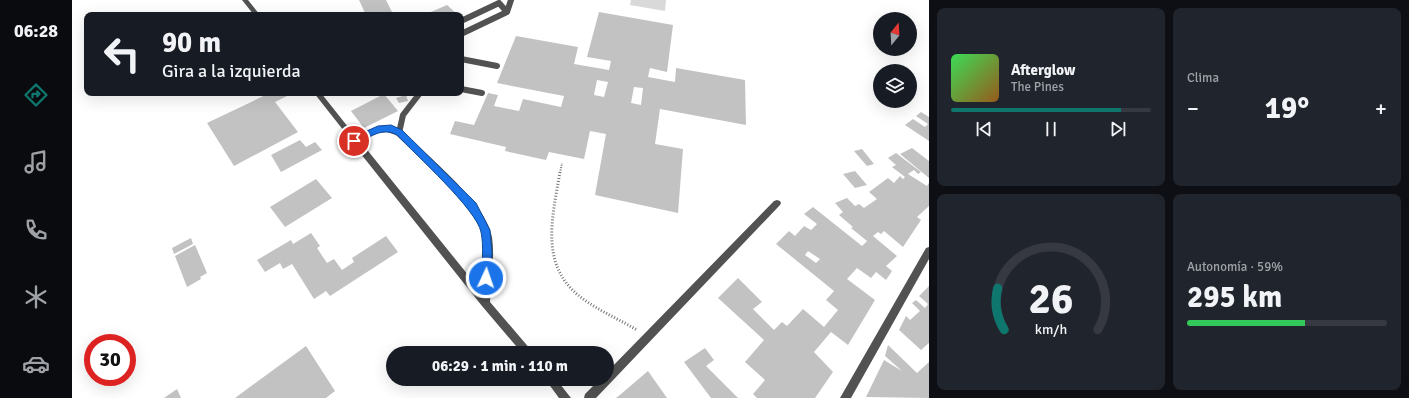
<!DOCTYPE html>
<html lang="es">
<meta charset="utf-8">
<style>
body{margin:0;font-family:Signika,sans-serif;background:#20242c;color:#f1f3f6;height:100vh;display:flex;flex-direction:column;font-size:15px;white-space:nowrap}
*{box-sizing:border-box;margin:0}
p{font-size:13px;color:#9ea1a6}
.icon{flex:none;width:22px;height:22px;fill:none;stroke:currentColor;stroke-width:2;stroke-linecap:round;stroke-linejoin:round}
.map{position:relative;flex:1;overflow:hidden}
.panel{display:flex;flex-direction:column;gap:8px;padding:8px;background:#0d0f14;width:480px}
.panel>*{flex:none}
.guide{position:absolute;left:12px;top:12px;width:380px;height:84px;border-radius:8px;box-shadow:0 4px 16px #0002;background:#171b24;color:#f1f3f6;overflow:hidden}
.needle{width:26px;rotate:18deg}
.controls{position:absolute;left:801px;top:12px;display:grid;gap:8px}
.controls a{display:grid;place-items:center;width:44px;height:44px;border-radius:50%;background:#171b24;box-shadow:0 4px 16px #0002;font-size:20px}
.speed{position:absolute;left:12px;top:334px;display:flex;gap:8px;font-size:20px;font-weight:700;text-align:center}
.speed>*{display:grid;place-content:center;width:52px;height:52px;border-radius:50%;background:#171b24;box-shadow:0 4px 16px #0002;line-height:1}
.speed .limit{border:6px solid #d22;background:#fff;color:#111}
.pin{position:absolute;display:grid;place-items:center;width:34px;height:34px;color:#fff;margin:-17px;border:2px solid #fff;border-radius:50%;box-shadow:0 1px 4px #0007}
.me{position:absolute;width:44px;margin:-22px;rotate:3deg;stroke-linejoin:round;filter:drop-shadow(0 0 3px #0008)}
.turn{display:flex;align-items:center;gap:14px;height:84px;padding:0 12px;font-size:18px}
.turn .icon{width:52px;height:52px;stroke-width:2.5}
.turn b{display:block;font-size:28px;line-height:34px}
.big{font-size:30px;font-weight:800;line-height:1.1}
.panel .card{flex:1;display:flex;flex-direction:column;justify-content:center;gap:6px;min-width:0;padding:0 14px;border-radius:8px;background:#20242c}
.panel .dial{align-items:center;gap:0}
.dial svg{height:104px;overflow:visible;fill:none;stroke:#363941;stroke-width:7;stroke-linecap:round;text-anchor:middle}
.dial text{fill:#f1f3f6;stroke:none}
.song{display:flex;align-items:center;gap:12px}
.cover{width:48px;height:48px;border-radius:6px;background:linear-gradient(135deg,hsl(130 70% 55%),hsl(30 70% 35%))}
.played{height:4px;border-radius:2px;background:linear-gradient(90deg,#0f766e 85%,#363941 85%)}
.keys{display:flex;justify-content:space-around;direction:ltr}
.heat{display:flex;justify-content:space-between;align-items:center;font-size:22px;direction:ltr}
.charge{height:6px;border-radius:3px;background:linear-gradient(90deg,#34c759 59%,#363941 0)}
.panel .tiles{flex:1;display:grid;gap:8px;grid-template-columns:repeat(2,1fr)}
.trip{position:absolute;left:314px;top:346px;width:228px;height:40px;border-radius:20px;background:#171b24;box-shadow:0 4px 16px #0002;font-weight:800;line-height:40px;text-align:center}
main{display:flex;flex:1;min-height:0}
.tab-bar{display:flex;flex-direction:column;width:72px;justify-content:space-around;align-items:center;background:#090b0e;color:#9ea1a6}
.tab-bar .icon{width:28px;height:28px}
.tab-bar .active{color:#0f766e}
.tab-bar b{font-size:18px;color:#f1f3f6}
.map>svg:first-child{display:block}
.green{fill:#d9d9d9}
.building{fill:#c2c2c2;fill-rule:evenodd}
.lines{fill:none;stroke-linecap:round;stroke-linejoin:round}
.path-far1{stroke:#747474;stroke-width:2;stroke-dasharray:1 1.5;stroke-linecap:butt}
.path{stroke:#747474;stroke-width:3;stroke-dasharray:1 2;stroke-linecap:butt}
.lane{stroke:#525252;stroke-width:6}
.street{fill:#525252;fill-rule:evenodd}
.route{fill:#1a73e8;stroke:#114b97}
</style>
<main>
<nav class="tab-bar">
<b>06:28</b>
<svg class="icon active" aria-label="directions" viewBox="0 0 24 24"><path d="M12 3l9 9-9 9-9-9zM9 14v-3h6M13 9l2 2-2 2"/></svg>
<svg class="icon" aria-label="music" viewBox="0 0 24 24"><path d="M9 18V5l10-2v13"/><circle cx="6" cy="18" r="3"/><circle cx="16" cy="16" r="3"/></svg>
<svg class="icon" aria-label="phone" viewBox="0 0 24 24"><path d="M5 4h4l2 5-3 2q2 4 5 5l2-3 5 2v4C11 20 4 13 5 4z"/></svg>
<svg class="icon" aria-label="climate" viewBox="0 0 24 24"><path d="M12 3v18M4 7l16 10M4 17L20 7"/></svg>
<svg class="icon" aria-label="car" viewBox="0 0 24 24"><path d="M5 17H2v-5l4-1 3-4h7l3 4 3 1v5h-3M9 17h6M6 11h13"/><circle cx="7" cy="17" r="2"/><circle cx="17" cy="17" r="2"/></svg>
</nav>
<div class="map">
<svg width="857" height="398" viewBox="0 0 857 398">
<rect width="100%" height="100%" fill="#fff"/>
<!-- green -->
<path class="green" d="M559,0h35l-1,11 -35,-6z"/>
<!-- building -->
<path class="building" d="M287,0h27l7,14 -27,1z
M375,5l11,10h-34z
M527,12l74,13 -6,47 -17,-4 -2,9 27,5 1,-14 69,12 1,45 -86,-16 -5,35 28,5 -5,64 -83,-18 11,-61 -16,-3 -6,28 -35,-7 -3,8 -41,-9 1,-4 -56,-13 5,-13 19,4 14,-32 10,2 -4,11 25,5 4,-12 38,8 3,-11 -67,-13 19,-47 62,11 -4,17 35,6 2,-9 -24,-4zM525,80l11,2 -4,15 -10,-2zM562,87l9,1 -2,17 -10,-2z
M198,93h17l2,2 -14,7 23,30 -64,34 -27,-43z
M312,94l14,17 -34,17 -13,-17z
M334,95l2,6 -9,2 -3,-5z
M849,112l8,5v24l-24,-16 8,-6 12,8 3,-3 -12,-8z
M228,140l6,7 9,-5 7,8 -41,22 -10,-17z
M840,148l17,13v17l-29,-24z
M790,149l12,15 -7,2 -13,-15z
M824,153l25,19 -3,2 -4,-4 -6,4 19,12 2,-3v23l-12,11 4,3 -18,27 -19,-16 -3,3 -3,-2 -5,4 24,20 -11,10 6,5 -6,9 -10,-8 -5,6 -14,-10 -10,11 28,21 -27,45 -17,-13 -17,20 19,20 -18,26h-58l-4,-4 12,-14 -20,-18 19,-22 -46,-42 20,-20 24,24 -9,7 21,21 8,-8 5,4 16,-17 21,18 14,-17 -12,-10 8,-9 -58,-47 13,-13 6,5 9,-10 7,4 6,-6 -13,-10 9,-7 49,39 5,-5 -16,-13 2,-1 -14,-12 4,-3 -8,-9 12,-5 8,8 4,-2 5,4 13,-9 -8,-7 19,-14 6,5 6,-7 3,3 2,-2 -13,-10 4,-2 -8,-7zM736,251l12,8 -4,4 -11,-8z
M783,171l12,14 -12,3 -12,-14z
M244,179l16,19 -47,29 -15,-20z
M239,233l9,13 -3,2 10,15 7,-4 8,11 12,-8 -2,-4 34,-22 12,16 -68,44 -4,-5 -12,8 -22,-35 -9,5 -3,-6 -15,9 -8,-12 34,-20 2,4z
M119,238l2,6 -19,10 -2,-6z
M123,245l12,28 -7,4 1,2 -14,8 -12,-31z
M857,286v57l-8,7 -22,-20 7,-14 4,4 10,-9 -8,-8 4,-3 9,8 3,-4 -9,-8z
M816,345l29,28 12,-11v36l-63,-1 18,-37 18,11 -17,-15z
M234,346l29,45 -9,7h-91z
M633,348l9,12 -8,6 32,32h-27l-27,-36z
M576,371l19,27h-51l5,-4z
M105,389l4,9h-17z"/>
<g class="lines">
<!-- path-far1 -->
<path class="path-far1" d="M488,173l2,-10"/>
<!-- path -->
<path class="path" d="M488,172c-8,48 -22,97 26,129 16,11 34,19 51,29"/>
<!-- lane -->
<path class="lane" d="M389,21l38,-18 8,9
M389,34l46,-22 4,-12
M389,59l36,7
M389,89l21,4
M327,133l4,-18 17,-22"/>
<!-- street -->
<path class="street" d="M170,0h6l12,15h-6z
M242,93h7l35,44c17,-9 27,-15 46,-6 25,25 84,71 90,106 3,21 -1,43 -2,65l41,48 2,3h-11l-40,-47 -129,-162 -2,-1v-3zM315,132l9,3 35,33 27,28 20,26 4,8 2,17 -3,44 -121,-150 18,-8z
M705,200l3,1 1,2 -1,2 -184,193h-12l1,-4 15,-15h7v-7l167,-171z
M857,247v12l-78,139h-11l86,-150z
M473,379h11l15,19h-12z"/>
</g>
<!-- route -->
<path class="route" d="M319,125l11,5 74,73 14,27 2,23 -2,28h-7l-2,-3c1,-15 3,-31 0,-46 -4,-22 -66,-78 -84,-97 -16,-9 -28,4 -43,9l-4,-3 1,-3 27,-12z"/>
</svg>
<div class="controls">
<a><svg class="needle" viewBox="-14 -14 28 28"><path d="M0-13l5 13h-10z" fill="#e53935"/><path d="M0 13l5-13h-10z" fill="#9ea1a6"/></svg></a>
<a><svg class="icon" aria-label="layers" viewBox="0 0 24 24"><path d="M12 4l9 5-9 5-9-5zM3 14l9 5 9-5"/></svg></a>
</div>
<div class="speed"><div class="limit">30</div></div>
<div class="pin" style="left:282px;top:141px;background:#d93025"><svg class="icon" aria-label="arrive" viewBox="0 0 24 24"><path d="M6 21V4h12l-3 4 3 4H6"/></svg></div>
<svg class="me" style="left:414px;top:278px" viewBox="-20 -20 40 40"><circle r="17" fill="#1a73e8" stroke="#fff" stroke-width="3"/><path d="M0-11L8 9 0 5-8 9z" fill="#fff"/></svg>
<div class="trip">06:29 · 1 min · 110 m</div>
<div class="guide">
<div class="turn"><svg class="icon" aria-label="left" viewBox="0 0 24 24"><path d="M17 20v-9H6M10 6l-5 5 5 5"/></svg><div><b>90 m</b>Gira a la izquierda</div></div>
</div>
</div>
<section class="panel">
<div class="tiles">
<div class="card">
<div class="song"><i class="cover"></i><div><b>Afterglow</b><p>The Pines</p></div></div>
<div class="played"></div>
<div class="keys"><svg class="icon" aria-label="previous" viewBox="0 0 24 24"><path d="M18 5L8 12l10 7zM5 5v14"/></svg><svg class="icon" aria-label="pause" viewBox="0 0 24 24"><path d="M8 5v14M16 5v14"/></svg><svg class="icon" aria-label="next" viewBox="0 0 24 24"><path d="M6 5l10 7-10 7zM19 5v14"/></svg></div>
</div>
<div class="card"><p>Clima</p>
<div class="heat"><a>−</a><b class="big">19°</b><a>+</a></div>
</div>
<div class="card dial"><svg viewBox="0 0 100 80">
<path d="M14 69A42 42 0 1 1 86 69"/>
<path d="M14 69A42 42 0 0 1 9 37" stroke="#0f766e"/>
<text x="50" y="56" font-size="32" font-weight="700">26</text>
<text x="50" y="72" font-size="11">km/h</text>
</svg></div>
<div class="card"><p>Autonomía · 59%</p><b class="big">295 km</b><div class="charge"></div></div>
</div>
</section>
</main>
